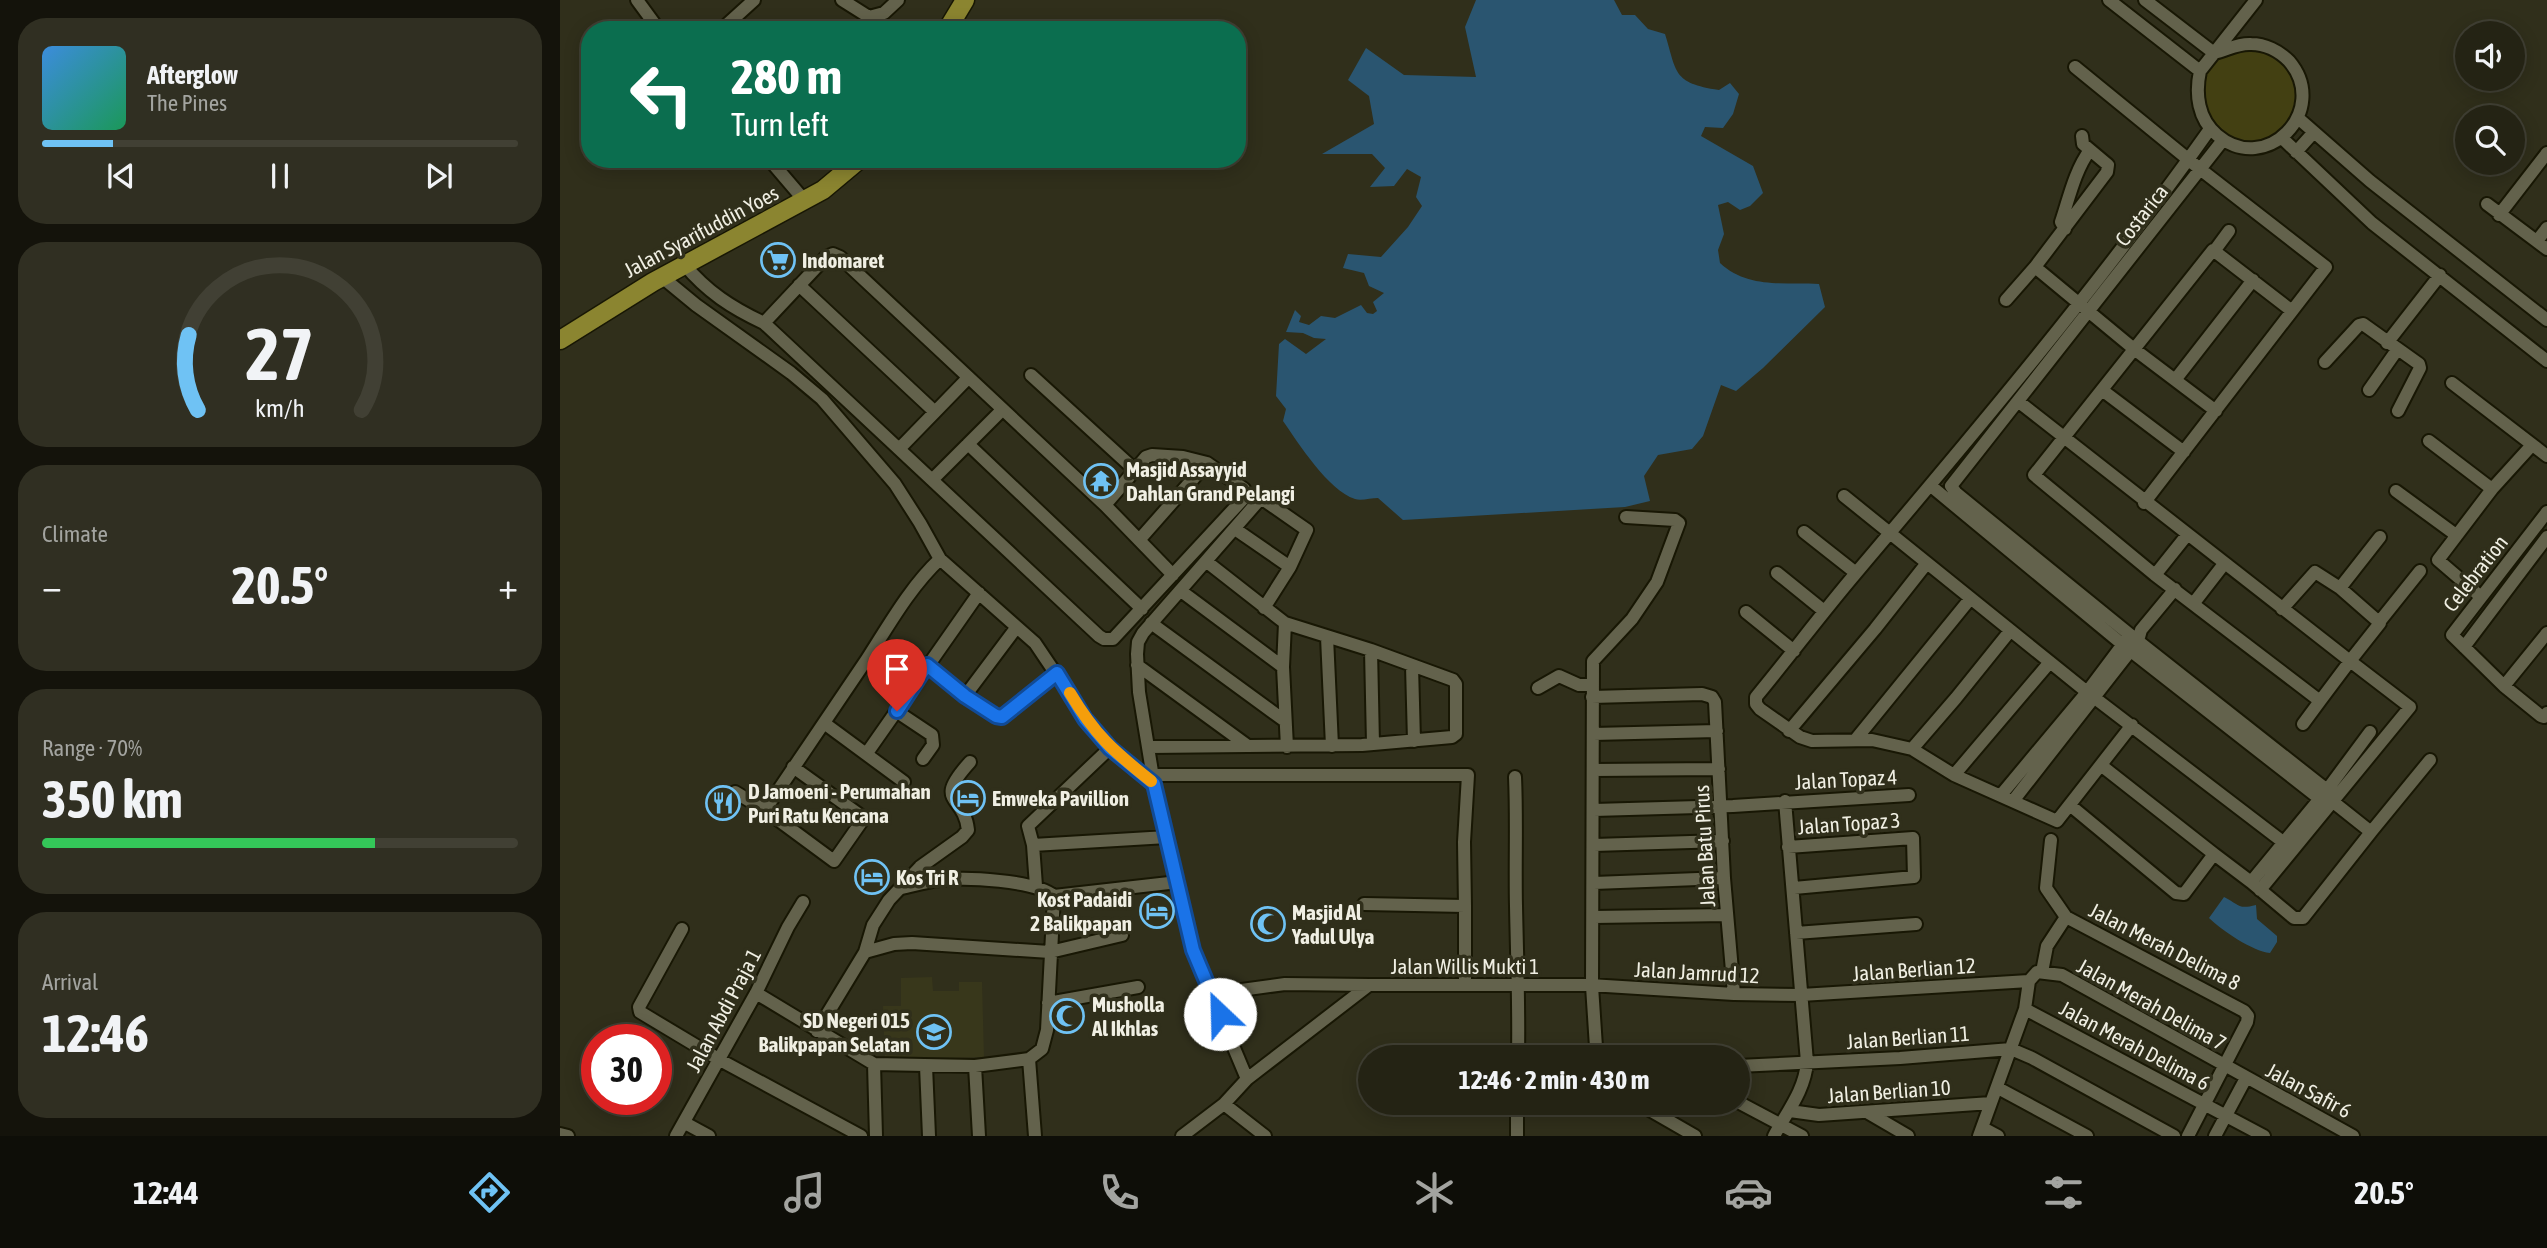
<!DOCTYPE html>
<meta charset="utf-8">
<style>
body{margin:0;font-family:"Asap Condensed",sans-serif;background:#302f22;color:#f1f3f6;height:100vh;display:flex;flex-direction:column;font-size:26px;white-space:nowrap}
*{box-sizing:border-box;margin:0}
p{font-size:23px;color:#a3a4a0}
.icon{flex:none;width:38px;height:38px;fill:none;stroke:currentColor;stroke-width:2;stroke-linecap:round;stroke-linejoin:round}
.map{position:relative;flex:1;overflow:hidden}
.side{display:flex;flex-direction:column;gap:18px;padding:18px;background:#14130b;width:560px}
.side>*{flex:none}
.hud{position:absolute;left:21px;top:21px;width:665px;height:147px;border-radius:28px;box-shadow:0 4px 18px #0003,0 0 0 2px #414034;background:#0b6e4f;color:#fff;overflow:hidden}
.controls{position:absolute;left:1895px;top:21px;display:grid;gap:14px}
.controls a{display:grid;place-items:center;width:70px;height:70px;border-radius:50%;background:#242314;box-shadow:0 4px 18px #0003,0 0 0 2px #414034;font-size:35px}
.speed{position:absolute;left:21px;top:1024px;display:flex;gap:14px;font-size:35px;font-weight:700;text-align:center}
.speed>*{display:grid;place-content:center;width:91px;height:91px;border-radius:50%;background:#242314;box-shadow:0 4px 18px #0003,0 0 0 2px #414034;line-height:1}
.speed .limit{border:10px solid #d22;background:#fff;color:#111}
.pin{position:absolute;display:grid;place-items:center;width:60px;height:60px;color:#fff;margin:-72px -30px;border-radius:50% 50% 50% 0;rotate:-45deg;box-shadow:0 0 7px #0007}
.pin .icon{rotate:45deg}
.me{position:absolute;width:77px;margin:-38px;rotate:336deg;stroke-linejoin:round;filter:drop-shadow(0 0 5px #0008)}
.turn{display:flex;align-items:center;gap:24px;height:147px;padding:0 35px;font-size:32px}
.turn .icon{width:91px;height:91px;stroke-width:2.5}
.turn b{display:block;font-size:49px;line-height:60px}
.big{font-size:52px;font-weight:700;line-height:1.1}
.side .widget{flex:1;display:flex;flex-direction:column;justify-content:center;gap:10px;min-width:0;padding:0 24px;border-radius:28px;background:#302f22}
.side .dial{align-items:center;gap:0}
.dial svg{height:182px;overflow:visible;fill:none;stroke:#414034;stroke-width:7;stroke-linecap:round;text-anchor:middle}
.dial text{fill:#f1f3f6;stroke:none}
.song{display:flex;align-items:center;gap:21px}
.cover{width:84px;height:84px;border-radius:10px;background:linear-gradient(135deg,hsl(210 70% 55%),hsl(150 70% 35%))}
.played{height:7px;border-radius:4px;background:linear-gradient(90deg,#6fc2f4 15%,#414034 15%)}
.keys{display:flex;justify-content:space-around;direction:ltr}
.heat{display:flex;justify-content:space-between;align-items:center;font-size:38px;direction:ltr}
.charge{height:10px;border-radius:5px;background:linear-gradient(90deg,#34c759 70%,#414034 0)}
.trip{position:absolute;left:798px;top:1045px;width:392px;height:70px;border-radius:35px;background:#242314;box-shadow:0 4px 18px #0003,0 0 0 2px #414034;font-weight:700;line-height:70px;text-align:center}
.menu{display:flex;height:112px;justify-content:space-around;align-items:center;background:#0e0e08;color:#a3a4a0}
.menu .icon{width:49px;height:49px}
.menu .current{color:#6fc2f4}
.menu b{font-size:32px;color:#f1f3f6}
main{display:flex;flex:1;min-height:0}
.map>svg:first-child{display:block}
.built{fill:#38371b}
.green{fill:#434012}
.water{fill:#2a5570}
.lines{fill:none;stroke-linecap:round;stroke-linejoin:round}
.minor-casing{stroke:#181704;stroke-width:16}
.highway-casing{stroke:#181704;stroke-width:21}
.minor{stroke:#63624c;stroke-width:12}
.highway{stroke:#8b8530;stroke-width:18}
.route-casing{stroke:#114b97;stroke-width:18}
.route{stroke:#1a73e8;stroke-width:12}
.slow{stroke:#f59e0b;stroke-width:12}
.labels{text-anchor:middle;dominant-baseline:central;stroke-width:7;stroke-linejoin:round;paint-order:stroke}
.street-label{font-size:21px;fill:#f0efe3;stroke:#302f1b}
.poi-label{font-size:21px;font-weight:bold;fill:#f0efe3;stroke:#302f1b;text-anchor:start}
</style>
<main>
<section class="side">
<div class="widget">
<div class="song"><i class="cover"></i><div><b>Afterglow</b><p>The Pines</p></div></div>
<div class="played"></div>
<div class="keys"><svg class="icon" aria-label="previous" viewBox="0 0 24 24"><path d="M18 5L8 12l10 7zM5 5v14"/></svg><svg class="icon" aria-label="pause" viewBox="0 0 24 24"><path d="M8 5v14M16 5v14"/></svg><svg class="icon" aria-label="next" viewBox="0 0 24 24"><path d="M6 5l10 7-10 7zM19 5v14"/></svg></div>
</div>
<div class="widget dial"><svg viewBox="0 0 100 80">
<path d="M14 69A42 42 0 1 1 86 69"/>
<path d="M14 69A42 42 0 0 1 10 36" stroke="#6fc2f4"/>
<text x="50" y="56" font-size="32" font-weight="700">27</text>
<text x="50" y="72" font-size="11">km/h</text>
</svg></div>
<div class="widget"><p>Climate</p>
<div class="heat"><a>−</a><b class="big">20.5°</b><a>+</a></div>
</div>
<div class="widget"><p>Range · 70%</p><b class="big">350 km</b><div class="charge"></div></div>
<div class="widget"><p>Arrival</p><b class="big">12:46</b></div>
</section>
<div class="map">
<svg width="1987" height="1136" viewBox="0 0 1987 1136">
<rect width="100%" height="100%" fill="#302f1b"/>
<!-- built -->
<path class="built" d="M372,977l1,14h26v-9h23l2,75 -99,2 -2,-53h18v-28z"/>
<!-- green -->
<path class="green" d="M1685,47l31,7 16,17 7,22 -10,33c-9,6 -19,14 -28,17 -5,2 -11,0 -16,-1 -38,-4 -58,-53 -29,-81 8,-8 18,-11 29,-14z"/>
<!-- water -->
<path class="water" d="M916,0h138l8,15h13l13,14 17,5c12,38 7,49 54,56l11,-7 9,11 -6,20 -10,14 -18,-1 -4,9 52,30 10,27 -13,13 -10,4 -12,-8 -10,3 6,29 -6,16 2,13c28,26 64,19 99,21l6,23 -62,61 -27,23 -15,-6 -18,51 -11,13 -34,6 -14,21 6,25 -25,6 -222,13 -25,-22c-7,0 -17,3 -23,1 -27,-9 -56,-55 -72,-78l3,-12 -10,-13 3,-52 6,-5 21,15 20,-15 -12,-1 -11,-5 -17,-1 9,-22 6,6 -2,6 10,3 12,-9 14,2 26,-13 6,8 6,1 4,-3 -4,-9 11,-9 -15,-7 -5,-13 -21,-5 5,-14 33,3 27,-30 14,-21 -6,-9 5,-20 -14,-8 -13,17 -24,1 15,-19 -13,-14h-50l52,-30 -5,-28 -21,-16 18,-32 38,27 72,2 -11,-50z
M1664,897c15,7 13,13 32,8l1,14 20,17v6l-7,11c-18,-2 -47,-22 -61,-35z"/>
<g class="lines">
<!-- minor casing -->
<g class="minor-casing">
<path id="minor" d="M77,0l22,30
M282,0l27,17 15,-4 14,-13
M1549,0l91,71
M1585,0l69,53
M161,30l33,-30
M1654,53c13,-3 24,-10 37,-9 14,0 28,7 38,17 42,49 -23,116 -72,74 -19,-16 -22,-41 -17,-64l56,-71
M1515,67l125,102 126,98 -182,236
M1738,118l72,63 177,139
M1522,136l1,8 25,21 -1,7 -72,95 99,82 82,62
M1722,138l90,85 175,138
M1663,140l-272,346 5,7 178,145 193,152 5,11 39,31 -68,86h-9l-43,-36
M1736,152l18,-20
M209,159l35,41
M1927,204l60,45
M1939,215l48,-62
M1505,229l-4,-7c8,-24 14,-52 29,-72
M1977,241l10,-13
M1655,250l14,-19
M124,264c23,28 48,44 80,59l335,313 5,3h9l131,-141v-9l-37,-26 -24,-6 -31,-2 -6,2 -11,13 -104,-95
M102,277l34,28 95,68 31,26 73,85 25,39 20,36 95,84 60,89 15,16 44,36
M239,285l136,127
M1446,300l29,-33
M204,323l62,-66 7,-3 7,3 265,248 68,70
M1827,343l53,-68
M1765,362l34,-37 4,-1 56,40 1,4 -22,43
M1615,380l78,-100
M1892,383l95,73
M1542,390l82,62
M1809,390l28,-40
M1459,402l331,259 30,-38 -40,-35 -25,-16 -33,37
M1869,441l63,48
M408,444l174,165
M340,448l68,-70
M373,479l69,-69
M1371,486l191,158 198,155 12,2
M1836,491l60,44
M1284,496l243,196 196,150
M545,505l30,-35
M1987,512l-95,123 52,51 37,30 3,1 3,-4
M1066,517l49,3 4,3 -22,59 -25,37 -39,42 -1,325 4,61 6,4 45,6
M675,529l55,38
M1244,532l52,41
M580,539l67,-76
M647,562l78,61 -2,44 4,80
M1217,573l47,38
M1595,575l32,-40
M1780,588l40,-51
M621,591l102,76
M1921,597l-43,-37 54,-71 40,-44
M1633,604l31,-40
M1186,612l48,39
M1820,621l40,-50
M591,623l134,98
M767,637l5,109
M1904,647l83,-110
M811,650l2,94
M367,665l38,31 51,-68
M577,665l111,81
M852,666l2,75
M1944,686l43,-53
M978,688l21,-12 20,9h14
M405,696l31,20 6,1 55,-44
M1032,697l110,-3 10,3 3,5 9,176 10,116
M336,711l36,24 1,10 -10,14
M264,723l80,59
M1743,724l17,-23
M1572,725l-75,96 -103,-46 -42,-26 -40,-9 -60,1 -12,-4 -40,-28 -4,-5v-7c34,-41 66,-84 100,-124 122,-144 245,-290 354,-444
M1229,731l86,-102 52,-66
M1033,734l124,-3
M1296,739l114,-140
M589,747l213,-2 90,-8 4,-3v-50l-3,-4 -82,-30 -86,-27
M1352,749l44,-51 54,-67
M307,753l112,-160
M233,767l71,51 -30,43 -69,-51c34,-50 68,-101 102,-151 22,-34 43,-72 73,-100
M1033,770l126,-1
M593,775h315l-4,67 1,64
M1394,775l96,-113
M955,777c2,44 0,86 1,129 1,51 3,101 2,151
M175,792l30,18
M1441,795l86,-103 39,-52
M1453,801l125,-160 3,-11 34,-41
M1511,806l105,87 8,1 30,-40 -112,-88
M1034,810l139,-4 176,-11
M1811,832l59,-72
M1491,840l-5,48 20,29
M473,845l134,-8
M1034,845l129,-4
M1228,847l125,-9 1,39 -120,11
M1654,854l37,28 76,-92 43,-58
M1034,883l130,-5
M476,886l-3,-41 -5,-19 82,-78
M342,888c13,-3 26,-7 38,-8 26,-3 94,0 114,16l124,-14
M1700,890l150,-183 -60,-46 -30,40 -165,-126 -121,-100 179,-225 79,61
M804,904l101,2v77
M1034,917l133,-2
M122,929l-43,78 1,5 80,48 141,76
M1236,933l120,-9
M305,952l8,-27 16,-25 31,-33 42,-30 6,-7c-4,-37 -36,-26 2,-68
M1482,972l5,-26 19,-29 178,94 4,5 -1,6 -59,114
M196,993l118,71 101,2 54,-7 13,-10 5,-19 7,-134
M652,994l73,-10 84,1
M488,1003l90,-16
M1465,1009l239,127
M257,1031l48,-79 29,-8 18,-1 138,9 72,-17
M469,1059l6,77
M314,1064l2,72
M366,1066l3,70
M415,1066l4,70
M1178,1066l162,-8 111,-9 21,9 142,78
M687,1079l-54,-129 -39,-166 -15,-92 -2,-38 1,-12 5,-9 118,-135 46,32 -17,37 -26,41
M1438,1088l89,48
M1076,1102l59,34
M1178,1102l64,34
M664,1104l41,32
M1230,1111l29,4 172,-12
M1307,1112l41,24
M125,1123l24,13
M1423,1128l15,8
M0,1134l8,2
M116,1136l80,-143 32,-66 15,-25
M622,1136l42,-32 23,-25 122,-94h221l144,9 67,1 228,-14
M957,1136v-34
M1214,1136c13,-24 31,-46 33,-74l-22,-261
M1419,1136l46,-127 4,-28 8,-9 25,3 291,161
M1655,1136l31,-58"/>
</g>
<!-- highway casing -->
<g class="highway-casing">
<path id="highway" d="M387,30l18,-30
M0,340l93,-58 170,-92 37,-31"/>
</g>
<!-- minor -->
<use href="#minor" class="minor"/>
<!-- highway -->
<use href="#highway" class="highway"/>
</g>
<g class="lines">
<!-- route casing -->
<g class="route-casing">
<path id="route" d="M337,711l30,-46 38,31 31,20 6,1 55,-44 28,46 25,29 44,36 39,166 27,64"/>
</g>
<!-- route -->
<use href="#route" class="route"/>
<!-- slow -->
<path class="slow" d="M510,693c25,42 43,58 81,88"/>
</g>
<!-- icons -->
<defs>
<g id="supermarket-ring" transform="scale(1.75)"><circle r="9.5" fill="#302f1b" stroke="#6fc2f4" stroke-width="1.5"/><path d="M-6-5.5h2.5l.6 2H6L4.5 2H-2.5L-4.4-4H-6ZM-1.5 3.2a1.3 1.3 0 1 0 .1 0ZM3 3.2a1.3 1.3 0 1 0 .1 0Z" fill="#6fc2f4"/></g>
<g id="temple-ring" transform="scale(1.75)"><circle r="9.5" fill="#302f1b" stroke="#6fc2f4" stroke-width="1.5"/><path d="M0-6L5-2H3V0L6.5 2.5H4V6H1.5V3h-3V6H-4V2.5H-6.5L-3 0V-2H-5Z" fill="#6fc2f4"/></g>
<g id="hotel-ring" transform="scale(1.75)"><circle r="9.5" fill="#302f1b" stroke="#6fc2f4" stroke-width="1.5"/><path d="M-6-4.5h1.5V1H6V5H4.5V3h-9V5H-6ZM-4 0a1.8 1.8 0 1 1 3.6 0ZM.5 0V-2.5h3Q6-2.5 6 0Z" fill="#6fc2f4"/></g>
<g id="restaurant-ring" transform="scale(1.75)"><circle r="9.5" fill="#302f1b" stroke="#6fc2f4" stroke-width="1.5"/><path d="M-5-6h1v4h1v-4h1v4h1v-4h1v5L-1.5 .5V6h-2V.5L-5-1ZM5-6V6H3V1.5H1.5Q1.5-4 5-6Z" fill="#6fc2f4"/></g>
<g id="mosque-ring" transform="scale(1.75)"><circle r="9.5" fill="#302f1b" stroke="#6fc2f4" stroke-width="1.5"/><path d="M3.5-4.9A6 6 0 1 0 3.5 4.9A5 5 0 1 1 3.5-4.9Z" fill="#6fc2f4"/></g>
<g id="school-ring" transform="scale(1.75)"><circle r="9.5" fill="#302f1b" stroke="#6fc2f4" stroke-width="1.5"/><path d="M0-5L7-2L0 1L-7-2ZM-4 1L0 2.5L4 1V4Q0 6-4 4Z" fill="#6fc2f4"/></g>
</defs>
<g fill-rule="evenodd">
<use href="#supermarket-ring" x="218" y="260"/>
<use href="#temple-ring" x="541" y="481"/>
<use href="#hotel-ring" x="408" y="798"/>
<use href="#restaurant-ring" x="163" y="803"/>
<use href="#hotel-ring" x="312" y="877"/>
<use href="#hotel-ring" x="597" y="911"/>
<use href="#mosque-ring" x="708" y="924"/>
<use href="#mosque-ring" x="507" y="1016"/>
<use href="#school-ring" x="374" y="1032"/>
</g>
<g class="labels">
<!-- street labels -->
<g class="street-label">
<text transform="translate(1581 215) rotate(-52)">Costarica</text>
<text transform="translate(141 231) rotate(-28)">Jalan Syarifuddin Yoes</text>
<text transform="translate(1915 573) rotate(-52)">Celebration</text>
<text transform="translate(1286 779) rotate(-3)">Jalan Topaz 4</text>
<text transform="translate(1289 823) rotate(-4)">Jalan Topaz 3</text>
<text transform="translate(1144 846) rotate(-93)">Jalan Batu Pirus</text>
<text transform="translate(1605 946) rotate(27)">Jalan Merah Delima 8</text>
<text x="905" y="966">Jalan Willis Mukti 1</text>
<text transform="translate(1354 969) rotate(-4)">Jalan Berlian 12</text>
<text transform="translate(1137 972) rotate(3)">Jalan Jamrud 12</text>
<text transform="translate(1592 1004) rotate(29)">Jalan Merah Delima 7</text>
<text transform="translate(163 1010) rotate(-62)">Jalan Abdi Praja 1</text>
<text transform="translate(1348 1037) rotate(-4)">Jalan Berlian 11</text>
<text transform="translate(1575 1045) rotate(28)">Jalan Merah Delima 6</text>
<text transform="translate(1749 1090) rotate(28)">Jalan Safir 6</text>
<text transform="translate(1329 1091) rotate(-4)">Jalan Berlian 10</text>
</g>
<!-- poi labels -->
<g class="poi-label">
<text x="242" y="260">Indomaret</text>
<text x="566" y="469">Masjid Assayyid<tspan x="566" dy="24">Dahlan Grand Pelangi</tspan></text>
<text x="188" y="791">D Jamoeni - Perumahan<tspan x="188" dy="24">Puri Ratu Kencana</tspan></text>
<text x="432" y="798">Emweka Pavillion</text>
<text x="336" y="877">Kos Tri R</text>
<text x="572" y="899" text-anchor="end">Kost Padaidi<tspan x="572" dy="24">2 Balikpapan</tspan></text>
<text x="732" y="912">Masjid Al<tspan x="732" dy="24">Yadul Ulya</tspan></text>
<text x="532" y="1004">Musholla<tspan x="532" dy="24">Al Ikhlas</tspan></text>
<text x="350" y="1020" text-anchor="end">SD Negeri 015<tspan x="350" dy="24">Balikpapan Selatan</tspan></text>
</g>
</g>
</svg>
<div class="controls">
<a><svg class="icon" aria-label="sound" viewBox="0 0 24 24"><path d="M4 9h4l5-4v14l-5-4H4zM17 9q2 3 0 6"/></svg></a>
<a><svg class="icon" aria-label="search" viewBox="0 0 24 24"><circle cx="10" cy="10" r="6"/><path d="M15 15l6 6"/></svg></a>
</div>
<div class="speed"><div class="limit">30</div></div>
<div class="pin" style="left:337px;top:711px;background:#d93025"><svg class="icon" aria-label="arrive" viewBox="0 0 24 24"><path d="M6 21V4h12l-3 4 3 4H6"/></svg></div>
<svg class="me" style="left:660px;top:1014px" viewBox="-20 -20 40 40"><circle r="19" fill="#fff"/><path d="M0-13L10 11 0 6-10 11z" fill="#1a73e8"/></svg>
<div class="trip">12:46 · 2 min · 430 m</div>
<div class="hud">
<div class="turn"><svg class="icon" aria-label="left" viewBox="0 0 24 24"><path d="M17 20v-9H6M10 6l-5 5 5 5"/></svg><div><b>280 m</b>Turn left</div></div>
</div>
</div>
</main>
<nav class="menu">
<b>12:44</b>
<svg class="icon current" aria-label="directions" viewBox="0 0 24 24"><path d="M12 3l9 9-9 9-9-9zM9 14v-3h6M13 9l2 2-2 2"/></svg>
<svg class="icon" aria-label="music" viewBox="0 0 24 24"><path d="M9 18V5l10-2v13"/><circle cx="6" cy="18" r="3"/><circle cx="16" cy="16" r="3"/></svg>
<svg class="icon" aria-label="phone" viewBox="0 0 24 24"><path d="M5 4h4l2 5-3 2q2 4 5 5l2-3 5 2v4C11 20 4 13 5 4z"/></svg>
<svg class="icon" aria-label="climate" viewBox="0 0 24 24"><path d="M12 3v18M4 7l16 10M4 17L20 7"/></svg>
<svg class="icon" aria-label="car" viewBox="0 0 24 24"><path d="M5 17H2v-5l4-1 3-4h7l3 4 3 1v5h-3M9 17h6M6 11h13"/><circle cx="7" cy="17" r="2"/><circle cx="17" cy="17" r="2"/></svg>
<svg class="icon" aria-label="filters" viewBox="0 0 24 24"><path d="M4 7h16M4 17h16"/><circle cx="9" cy="7" r="2"/><circle cx="15" cy="17" r="2"/></svg>
<b>20.5°</b>
</nav>
